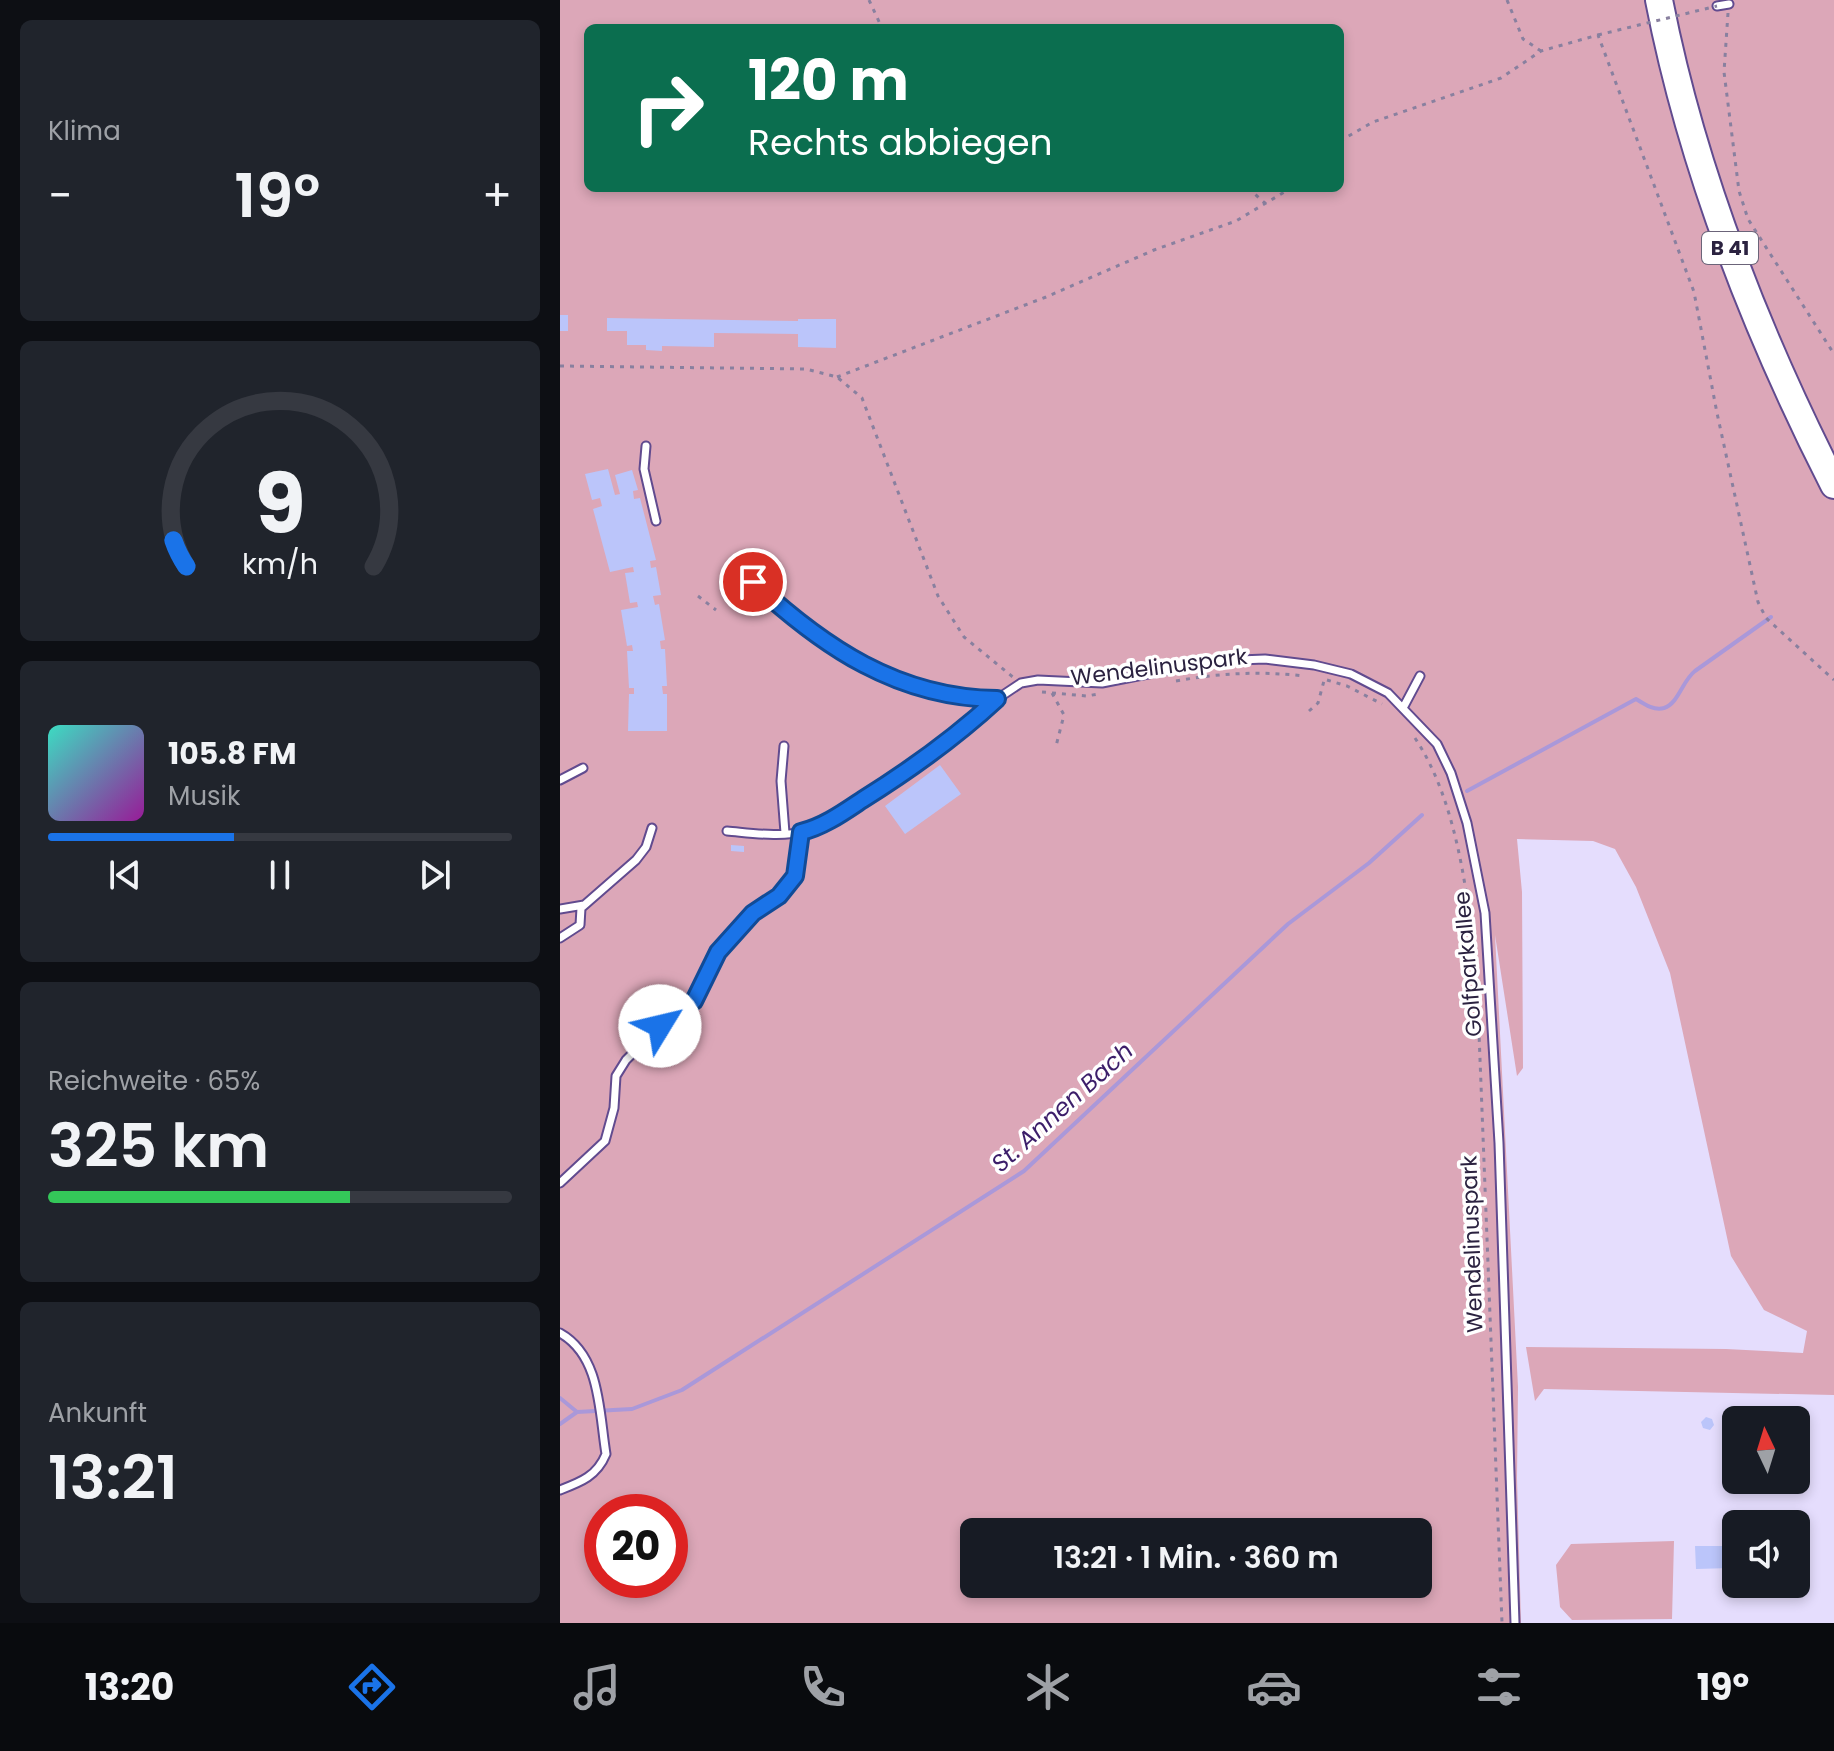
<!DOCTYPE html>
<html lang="de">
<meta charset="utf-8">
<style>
body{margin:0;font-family:Poppins,sans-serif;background:#20242c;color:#f1f3f6;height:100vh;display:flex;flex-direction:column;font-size:30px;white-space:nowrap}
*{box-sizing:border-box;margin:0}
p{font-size:26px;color:#9ea1a6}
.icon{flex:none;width:44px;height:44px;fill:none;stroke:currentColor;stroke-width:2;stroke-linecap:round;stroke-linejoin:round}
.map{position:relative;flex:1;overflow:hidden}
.details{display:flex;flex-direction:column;gap:20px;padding:20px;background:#0d0f14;width:560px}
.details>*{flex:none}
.top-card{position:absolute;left:24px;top:24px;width:760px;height:168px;border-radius:12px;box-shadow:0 4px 12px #0003;background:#0b6e4f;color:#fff;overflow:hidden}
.needle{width:52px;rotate:356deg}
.buttons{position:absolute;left:1162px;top:1406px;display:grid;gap:16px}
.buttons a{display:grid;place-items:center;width:88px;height:88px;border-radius:12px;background:#171b24;box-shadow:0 4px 12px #0003;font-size:40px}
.speed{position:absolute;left:24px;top:1494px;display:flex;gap:16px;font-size:40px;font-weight:700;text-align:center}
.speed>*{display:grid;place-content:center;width:104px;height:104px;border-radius:50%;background:#171b24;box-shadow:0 4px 12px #0003;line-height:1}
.speed .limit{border:12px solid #d22;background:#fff;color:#111}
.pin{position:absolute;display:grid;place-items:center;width:68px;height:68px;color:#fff;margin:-34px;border:4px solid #fff;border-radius:50%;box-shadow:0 2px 8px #0007}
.me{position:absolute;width:88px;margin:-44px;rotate:54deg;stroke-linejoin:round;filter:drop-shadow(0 0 6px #0008)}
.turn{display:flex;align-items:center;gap:28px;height:168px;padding:0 32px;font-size:36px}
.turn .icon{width:104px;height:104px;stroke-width:2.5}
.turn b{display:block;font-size:56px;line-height:68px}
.big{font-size:60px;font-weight:600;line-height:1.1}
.details .card{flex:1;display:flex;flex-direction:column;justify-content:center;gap:12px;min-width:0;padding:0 28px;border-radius:12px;background:#20242c}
.details .dial{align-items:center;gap:0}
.dial svg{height:208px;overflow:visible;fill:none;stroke:#363941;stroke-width:7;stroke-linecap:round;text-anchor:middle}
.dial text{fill:#f1f3f6;stroke:none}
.song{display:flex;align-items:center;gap:24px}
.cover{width:96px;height:96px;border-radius:12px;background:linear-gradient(135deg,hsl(170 70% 55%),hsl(300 70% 35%))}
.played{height:8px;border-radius:4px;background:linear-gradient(90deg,#1a73e8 40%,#363941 40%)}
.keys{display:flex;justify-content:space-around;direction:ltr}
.heat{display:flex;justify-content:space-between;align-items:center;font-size:44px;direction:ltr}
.charge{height:12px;border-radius:6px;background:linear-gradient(90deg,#34c759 65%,#363941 0)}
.trip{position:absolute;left:400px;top:1518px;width:472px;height:80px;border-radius:12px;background:#171b24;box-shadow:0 4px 12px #0003;font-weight:600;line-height:80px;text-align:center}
.menu{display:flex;height:128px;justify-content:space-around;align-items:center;background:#090b0e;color:#9ea1a6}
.menu .icon{width:56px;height:56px}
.menu .on{color:#1a73e8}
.menu b{font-size:36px;color:#f1f3f6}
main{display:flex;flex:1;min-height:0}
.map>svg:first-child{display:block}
.green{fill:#dca7b8;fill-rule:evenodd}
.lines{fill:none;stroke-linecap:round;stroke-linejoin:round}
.stream{stroke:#aa98d9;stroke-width:4}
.building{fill:#bbc5fa}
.lane-casing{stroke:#614b8f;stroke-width:11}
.highway-casing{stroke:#614b8f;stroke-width:30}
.path{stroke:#89809f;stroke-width:3;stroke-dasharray:4 6;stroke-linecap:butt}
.lane{stroke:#fff;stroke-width:7}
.highway{stroke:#fff;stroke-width:26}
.path-bridge{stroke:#89809f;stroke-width:3;stroke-dasharray:4 6;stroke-linecap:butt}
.route-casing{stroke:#114b97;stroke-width:20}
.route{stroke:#1a73e8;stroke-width:14}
.labels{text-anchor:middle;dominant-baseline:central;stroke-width:7;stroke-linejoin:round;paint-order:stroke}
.shield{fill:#fff;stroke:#6b6479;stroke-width:2}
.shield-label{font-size:20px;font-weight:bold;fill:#2b2240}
.street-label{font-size:22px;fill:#2b2240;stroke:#fff}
.water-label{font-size:24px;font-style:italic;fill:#3c1e6a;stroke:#fff}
</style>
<main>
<section class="details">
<div class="card"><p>Klima</p>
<div class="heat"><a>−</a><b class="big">19°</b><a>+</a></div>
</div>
<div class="card dial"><svg viewBox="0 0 100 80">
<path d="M14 69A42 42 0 1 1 86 69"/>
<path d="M14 69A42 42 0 0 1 9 59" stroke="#1a73e8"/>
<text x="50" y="56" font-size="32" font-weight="700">9</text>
<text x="50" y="72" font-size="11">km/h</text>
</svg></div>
<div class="card">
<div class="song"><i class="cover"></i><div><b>105.8 FM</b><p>Musik</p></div></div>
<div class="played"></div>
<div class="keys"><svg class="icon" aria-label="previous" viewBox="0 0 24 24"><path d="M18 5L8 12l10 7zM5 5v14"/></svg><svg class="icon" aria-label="pause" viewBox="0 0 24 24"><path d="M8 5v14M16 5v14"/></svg><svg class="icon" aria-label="next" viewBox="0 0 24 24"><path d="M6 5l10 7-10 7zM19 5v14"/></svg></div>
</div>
<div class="card"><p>Reichweite · 65%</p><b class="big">325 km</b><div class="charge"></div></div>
<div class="card"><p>Ankunft</p><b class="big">13:21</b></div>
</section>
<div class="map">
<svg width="1274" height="1623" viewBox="0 0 1274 1623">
<rect width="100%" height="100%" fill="#e5ddfd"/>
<!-- green -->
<path class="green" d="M0,0h1274v1395l-290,-6 -9,12 -9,-54 200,2 77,4 4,-22 -43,-21 -33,-54 -61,-283 -34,-86 -21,-38 -22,-8 -76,-2 5,53 1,176 -6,8 -22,-141 23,452 -1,91 4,145h-961zM28,28h752v160h-752zM42,1512h68v68h-68zM414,1532h444v52h-444z
M1114,1541l-2,78 -100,1 -12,-13 -4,-42 15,-21z"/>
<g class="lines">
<!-- stream -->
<path class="stream" d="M907,791l169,-92c8,5 18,12 28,9 15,-5 18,-27 31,-37 25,-18 51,-36 76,-54
M0,1398l17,14
M0,1424l17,-12 55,-3 50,-19 342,-219 264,-247 81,-61 53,-48"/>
</g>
<!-- building -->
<path class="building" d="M0,315h8v16h-8z
M47,318l191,3v-2h38v29l-38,-1v-13l-84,-1v14l-52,-1v5l-16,-1v-5h-19v-14h-20z
M48,469l7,26 5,-1 -5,-19 17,-5 6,20 -5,1 1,8 6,-1 16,62 -6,1 1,7 5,-1 5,28 -8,1 2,9 4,-1 6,36 -5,1 1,8h4l2,37h-5l1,8h4v37h-39l1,-37h5v-6h-5l-2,-37h6l-1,-6 -5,1 -6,-36 17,-3 -1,-5 -7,1 -5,-30 9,-1 -1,-5 -23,5 -17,-63 9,-3 -2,-8 -8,2 -7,-26z
M380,765l21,29 -56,40 -20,-28z
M171,845l13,1v6l-13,-1z
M1146,1417l6,2 2,6 -4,5 -7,-2 -2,-6z
M1170,1533h6v47l-5,1v-13l-35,1 -1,-23h36z"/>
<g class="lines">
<!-- lane casing -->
<g class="lane-casing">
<path id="lane" d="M1157,6l12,-2
M86,446l-2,23 12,52
M177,575l16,7 64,55 46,28 48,20 55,14h31l24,-16 17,-3 64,3 112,-22 51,-2 49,6 37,9 37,19 49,51 14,29 16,50 18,90 14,230 16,480
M843,708l17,-32
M224,746l-3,35 4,52
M0,780l23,-12
M167,831c24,2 55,7 79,0 21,-6 41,-21 59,-33 46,-30 91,-61 132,-99
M0,909l24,-4
M0,938l20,-13 1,-17 55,-48 10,-13 6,-19
M0,1183l45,-42 9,-33 2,-32 10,-16 34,-34 34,-25 24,-49 35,-39 26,-17 16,-20 6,-44
M0,1333c41,23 39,79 46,121 -9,22 -25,28 -46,36"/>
</g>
<!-- highway casing -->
<g class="highway-casing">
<path id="highway" d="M1099,0c33,169 97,332 175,485"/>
</g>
<!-- path -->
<path class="path" d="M309,0l13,28
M947,0l16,39 18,12
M1168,13l-4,59 15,119 9,28 86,135
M780,141l33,-19 128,-44 40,-27 57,-16 96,257 23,121 41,189 8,16 68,62
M688,188l18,16
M0,366l246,3 31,8 25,21 76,198 26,41 50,41
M277,377l209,-80 108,-47 82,-29 55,-33
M138,596l18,14
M767,680l20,6 35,18
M616,681c44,-8 84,-10 128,-5
M482,692l45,4 11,-2
M492,693l12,22 -8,31
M749,711l9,-8 7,-26
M855,738c44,66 54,166 62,244l25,641"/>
<!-- lane -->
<use href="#lane" class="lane"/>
<!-- highway -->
<use href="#highway" class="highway"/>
<!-- path-bridge -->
<path class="path-bridge" d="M1038,35l119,-29"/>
</g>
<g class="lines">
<!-- route casing -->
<g class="route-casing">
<path id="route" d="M100,1026l34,-25 24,-49 35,-39 26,-17 16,-20 6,-44c22,-5 43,-20 61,-32 48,-30 94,-63 135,-101 -99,-1 -174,-52 -244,-117"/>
</g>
<!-- route -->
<use href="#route" class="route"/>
</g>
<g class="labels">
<!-- shield labels -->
<rect class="shield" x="1142" y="232" width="56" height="32" rx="6"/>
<g class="shield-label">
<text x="1170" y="248">B 41</text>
</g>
<!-- street labels -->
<g class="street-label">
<text transform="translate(599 667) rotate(-7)">Wendelinuspark</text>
<text transform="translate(908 964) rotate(-95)">Golfparkallee</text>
<text transform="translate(912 1244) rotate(-92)">Wendelinuspark</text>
</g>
<!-- water labels -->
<g class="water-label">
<text transform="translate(502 1107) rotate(-42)">St. Annen Bach</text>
</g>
</g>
</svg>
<div class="buttons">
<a><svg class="needle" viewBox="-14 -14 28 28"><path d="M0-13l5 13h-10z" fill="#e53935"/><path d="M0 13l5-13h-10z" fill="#9ea1a6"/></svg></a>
<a><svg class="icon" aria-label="sound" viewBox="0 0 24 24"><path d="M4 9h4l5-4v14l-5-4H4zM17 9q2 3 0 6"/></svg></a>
</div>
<div class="speed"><div class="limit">20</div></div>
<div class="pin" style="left:193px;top:582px;background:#d93025"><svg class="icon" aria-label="arrive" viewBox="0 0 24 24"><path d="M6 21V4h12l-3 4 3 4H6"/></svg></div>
<svg class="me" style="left:100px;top:1026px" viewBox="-20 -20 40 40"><circle r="19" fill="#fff"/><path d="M0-13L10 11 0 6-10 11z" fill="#1a73e8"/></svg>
<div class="trip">13:21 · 1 Min. · 360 m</div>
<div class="top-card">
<div class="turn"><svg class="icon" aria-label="right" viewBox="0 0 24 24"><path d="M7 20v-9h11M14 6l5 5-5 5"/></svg><div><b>120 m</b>Rechts abbiegen</div></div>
</div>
</div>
</main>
<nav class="menu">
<b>13:20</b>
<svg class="icon on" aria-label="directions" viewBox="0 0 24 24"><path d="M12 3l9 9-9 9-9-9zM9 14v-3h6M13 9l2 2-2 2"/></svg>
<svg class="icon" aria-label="music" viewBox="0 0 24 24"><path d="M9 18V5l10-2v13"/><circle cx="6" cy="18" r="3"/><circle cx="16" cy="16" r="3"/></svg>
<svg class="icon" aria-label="phone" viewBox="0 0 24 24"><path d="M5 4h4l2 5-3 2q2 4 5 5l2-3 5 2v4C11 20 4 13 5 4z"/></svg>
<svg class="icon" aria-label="climate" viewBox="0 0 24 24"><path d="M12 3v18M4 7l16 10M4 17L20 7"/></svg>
<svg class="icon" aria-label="car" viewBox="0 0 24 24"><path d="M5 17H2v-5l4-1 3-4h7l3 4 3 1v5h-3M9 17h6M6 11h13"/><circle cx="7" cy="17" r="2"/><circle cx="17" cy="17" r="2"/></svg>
<svg class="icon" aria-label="filters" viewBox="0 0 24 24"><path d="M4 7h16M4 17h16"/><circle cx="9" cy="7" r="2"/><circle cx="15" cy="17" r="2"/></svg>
<b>19°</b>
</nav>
